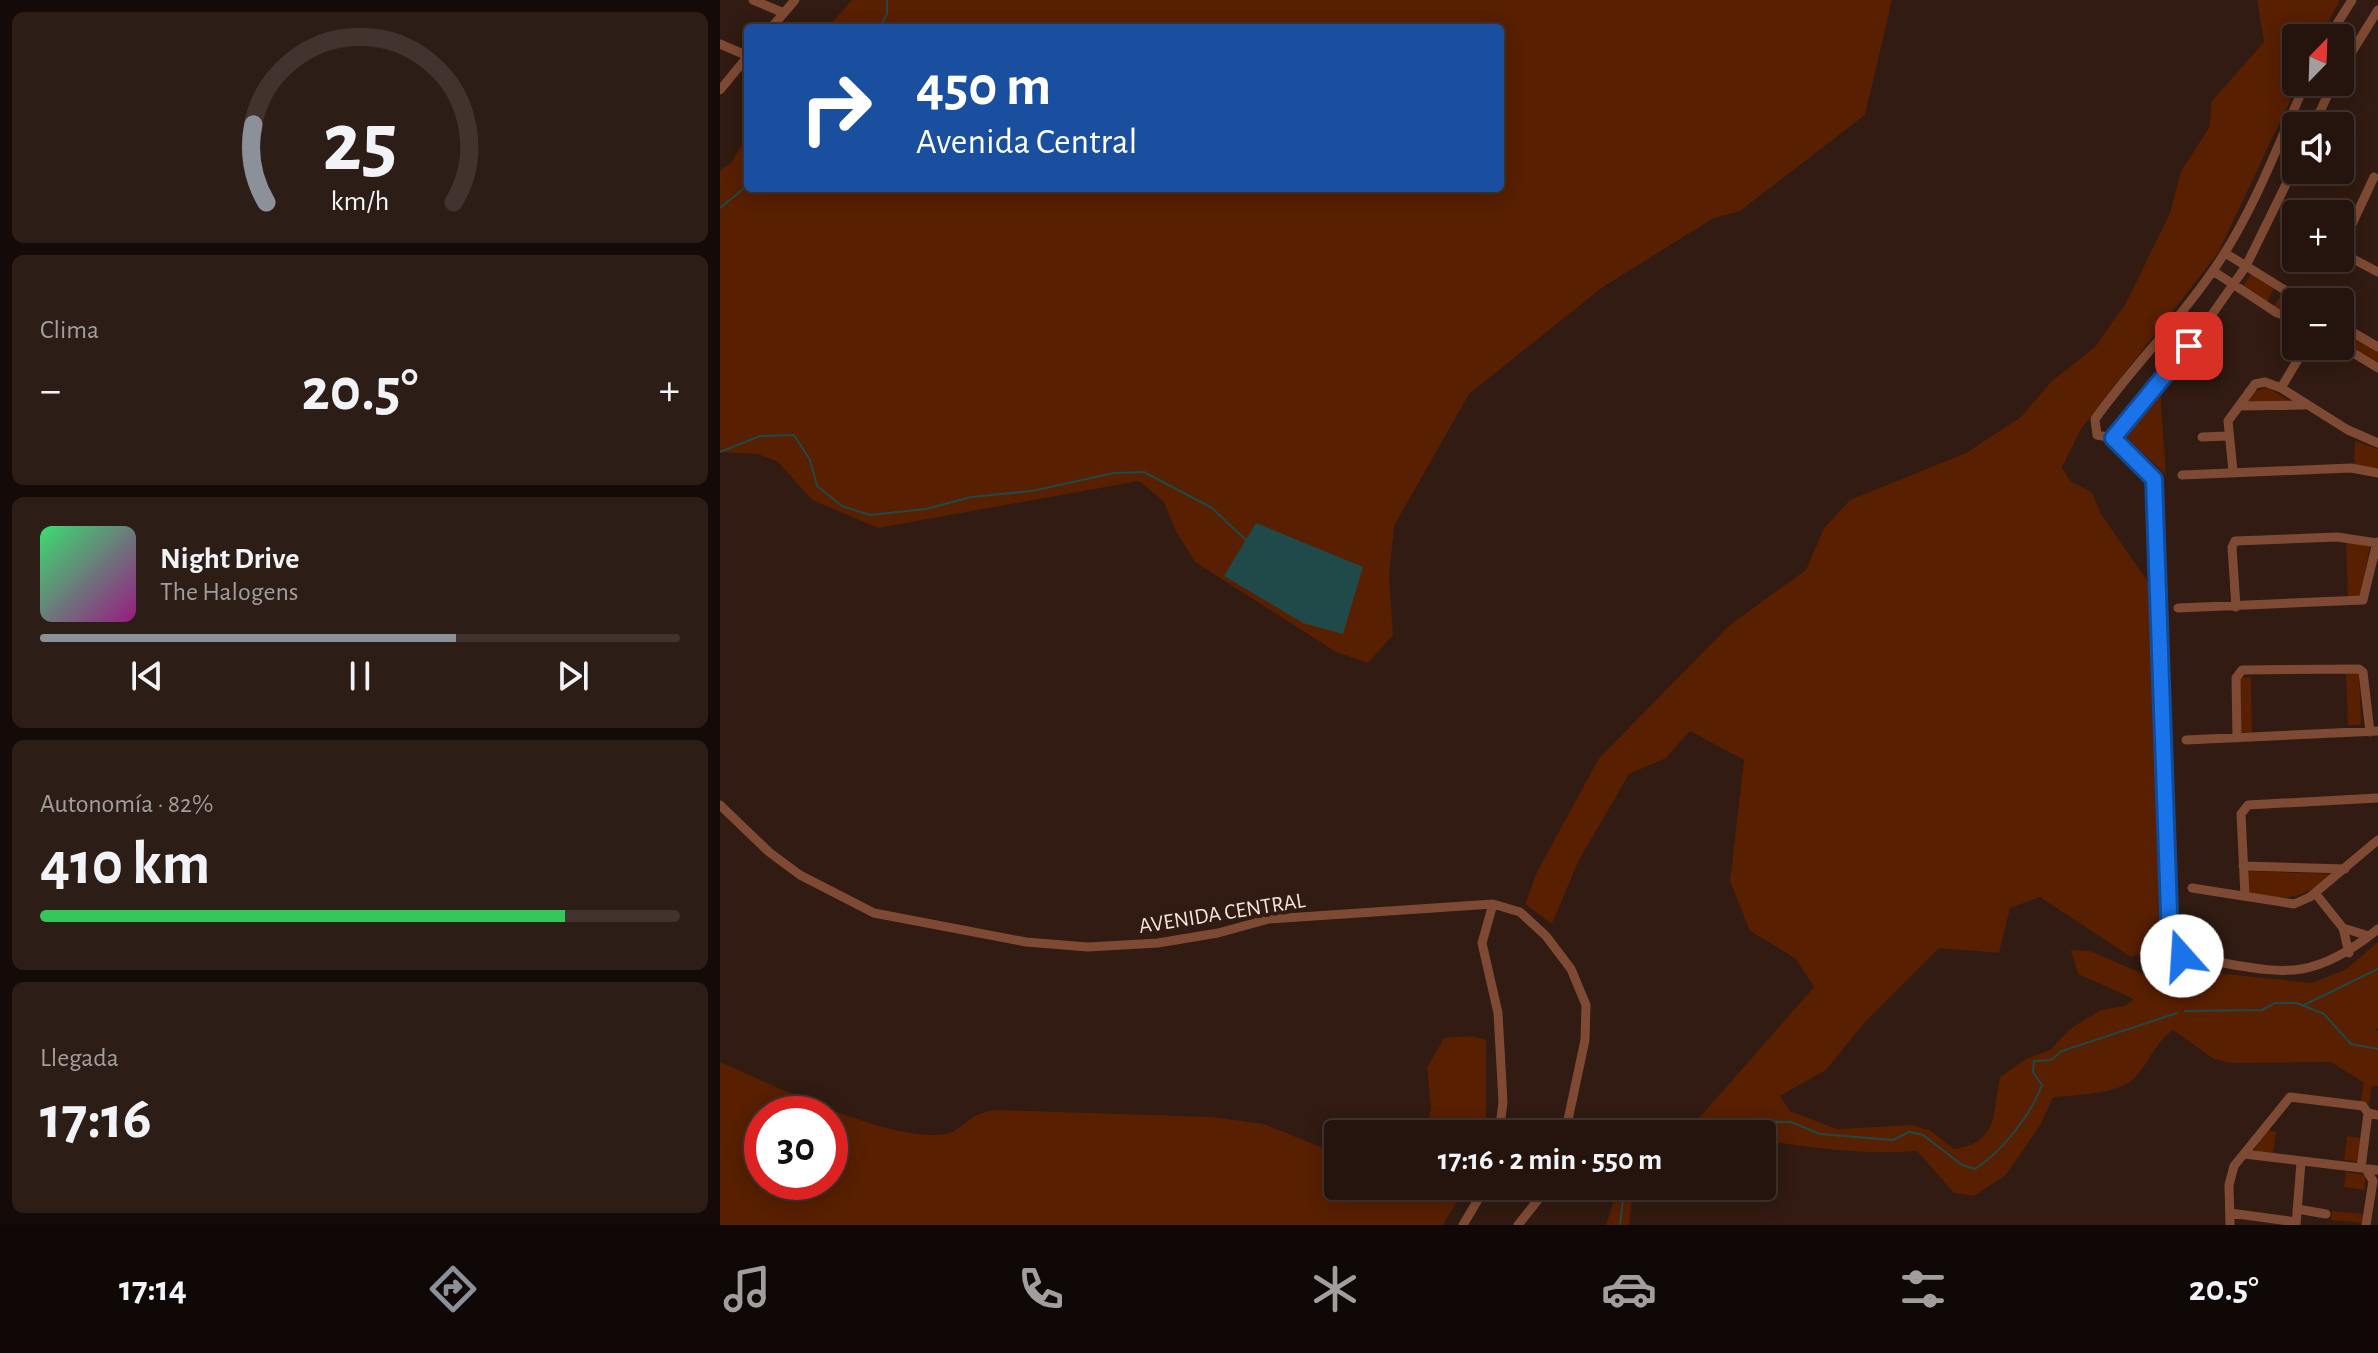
<!DOCTYPE html>
<html lang="es">
<meta charset="utf-8">
<style>
body{margin:0;font-family:"Alegreya Sans",sans-serif;background:#2d1d17;color:#f1f3f6;height:100vh;display:flex;flex-direction:column;font-size:30px;white-space:nowrap}
*{box-sizing:border-box;margin:0}
p{font-size:26px;color:#a39e9e}
.icon{flex:none;width:44px;height:44px;fill:none;stroke:currentColor;stroke-width:2;stroke-linecap:round;stroke-linejoin:round}
.map{position:relative;flex:1;overflow:hidden}
.details{display:flex;flex-direction:column;gap:12px;padding:12px;background:#140b08;width:720px}
.details>*{flex:none}
.banner{position:absolute;left:24px;top:24px;width:760px;height:168px;border-radius:8px;box-shadow:0 4px 20px #0003,0 0 0 2px #42332e;background:#1a4fa0;color:#fff;overflow:hidden}
.needle{width:52px;rotate:23deg}
.controls{position:absolute;left:1562px;top:24px;display:grid;gap:16px}
.controls a{display:grid;place-items:center;width:72px;height:72px;border-radius:8px;background:#25140e;box-shadow:0 4px 20px #0003,0 0 0 2px #42332e;font-size:40px}
.speed{position:absolute;left:24px;top:1096px;display:flex;gap:16px;font-size:40px;font-weight:700;text-align:center}
.speed>*{display:grid;place-content:center;width:104px;height:104px;border-radius:50%;background:#25140e;box-shadow:0 4px 20px #0003,0 0 0 2px #42332e;line-height:1}
.speed .limit{border:12px solid #d22;background:#fff;color:#111}
.pin{position:absolute;display:grid;place-items:center;width:68px;height:68px;color:#fff;margin:-34px;border-radius:16px;box-shadow:0 4px 12px #0006}
.me{position:absolute;width:88px;margin:-44px;rotate:341deg;stroke-linejoin:round;filter:drop-shadow(0 0 6px #0008)}
.turn{display:flex;align-items:center;gap:28px;height:168px;padding:0 40px;font-size:36px}
.turn .icon{width:104px;height:104px;stroke-width:2.5}
.turn b{display:block;font-size:56px;line-height:68px}
.big{font-size:60px;font-weight:700;line-height:1.1}
.details .widget{flex:1;display:flex;flex-direction:column;justify-content:center;gap:12px;min-width:0;padding:0 28px;border-radius:12px;background:#2d1d17}
.details .dial{align-items:center;gap:0}
.dial svg{height:208px;overflow:visible;fill:none;stroke:#42332e;stroke-width:7;stroke-linecap:round;text-anchor:middle}
.dial text{fill:#f1f3f6;stroke:none}
.song{display:flex;align-items:center;gap:24px}
.cover{width:96px;height:96px;border-radius:12px;background:linear-gradient(135deg,hsl(140 70% 55%),hsl(310 70% 35%))}
.played{height:8px;border-radius:4px;background:linear-gradient(90deg,#8c9099 65%,#42332e 65%)}
.keys{display:flex;justify-content:space-around;direction:ltr}
.heat{display:flex;justify-content:space-between;align-items:center;font-size:44px;direction:ltr}
.charge{height:12px;border-radius:6px;background:linear-gradient(90deg,#34c759 82%,#42332e 0)}
.trip{position:absolute;left:604px;top:1120px;width:452px;height:80px;border-radius:8px;background:#25140e;box-shadow:0 4px 20px #0003,0 0 0 2px #42332e;font-weight:700;line-height:80px;text-align:center}
.dock{display:flex;height:128px;justify-content:space-around;align-items:center;background:#0f0806;color:#a39e9e}
.dock .icon{width:56px;height:56px}
.dock .selected{color:#8c9099}
.dock b{font-size:36px;color:#f1f3f6}
main{display:flex;flex:1;min-height:0}
.map>svg:first-child{display:block}
.green{fill:#581f00;fill-rule:evenodd}
.water{fill:#204a49}
.lines{fill:none;stroke-linecap:round;stroke-linejoin:round}
.stream{stroke:#204a49;stroke-width:2}
.street{stroke:#7f4a33;stroke-width:9}
.route-casing{stroke:#114b97;stroke-width:20}
.route{stroke:#1a73e8;stroke-width:14}
.labels{text-anchor:middle;dominant-baseline:central;stroke-width:8;stroke-linejoin:round;paint-order:stroke}
.street-label{font-size:22px;fill:#f5e6df;stroke:#311b12}
</style>
<main>
<section class="details">
<div class="widget dial"><svg viewBox="0 0 100 80">
<path d="M14 69A42 42 0 1 1 86 69"/>
<path d="M14 69A42 42 0 0 1 9 39" stroke="#8c9099"/>
<text x="50" y="56" font-size="32" font-weight="700">25</text>
<text x="50" y="72" font-size="11">km/h</text>
</svg></div>
<div class="widget"><p>Clima</p>
<div class="heat"><a>−</a><b class="big">20.5°</b><a>+</a></div>
</div>
<div class="widget">
<div class="song"><i class="cover"></i><div><b>Night Drive</b><p>The Halogens</p></div></div>
<div class="played"></div>
<div class="keys"><svg class="icon" aria-label="previous" viewBox="0 0 24 24"><path d="M18 5L8 12l10 7zM5 5v14"/></svg><svg class="icon" aria-label="pause" viewBox="0 0 24 24"><path d="M8 5v14M16 5v14"/></svg><svg class="icon" aria-label="next" viewBox="0 0 24 24"><path d="M6 5l10 7-10 7zM19 5v14"/></svg></div>
</div>
<div class="widget"><p>Autonomía · 82%</p><b class="big">410 km</b><div class="charge"></div></div>
<div class="widget"><p>Llegada</p><b class="big">17:16</b></div>
</section>
<div class="map">
<svg width="1658" height="1225" viewBox="0 0 1658 1225">
<rect width="100%" height="100%" fill="#311b12"/>
<!-- green -->
<path class="green" d="M132,0h1040l-27,115 -125,96 -28,8 -109,68 -134,107 -75,132 -5,51 4,58 -25,28 -32,-11 -141,-90 -20,-32 -11,-28 -25,-21 -261,47 -66,-28 -34,-38 -20,-8 -38,-2v-281l11,-8 17,-28v53h752v-160h-673z
M1537,0h83l-20,38h-24v44h3l-81,171 -137,176 -19,38 8,14 22,11 9,22 48,69 14,362 -32,12 -91,-60 -30,11 -11,45 -60,-5 -74,74 -39,48 -46,26 10,15 47,18 75,-4 19,6 23,18c46,-7 38,-36 46,-72l26,-18 24,-9 21,-22 30,-18 24,-4 9,-7 -56,-25 -7,-24 19,1 65,28 41,-8 115,12 34,-13 33,-28v86l-3,2 3,1v55h-6l-3,18 -9,-1 4,-20 -33,-21 -99,1 -18,-4 -41,-29c-20,14 -28,43 -45,53 -20,12 -53,12 -75,14l-12,27 -35,51 -32,21 -20,-3 -37,-42c-53,4 -103,-3 -155,-11v-6h-90l28,-17 114,-130 -19,-29 -45,-27 -20,-50 14,-121 -54,-29 -24,27 -37,16 -51,88 -26,62 -27,-20 12,-32 62,-114 131,-133 76,-55 18,-42 26,-28 116,-47 55,-36 30,-35 44,-35 31,-44 44,-90 11,-42 28,-43 3,-27 52,-59z
M1531,274l23,14 -7,15 -24,-17z
M1562,294l14,8v12l-23,-7z
M1620,329l38,23v11l-38,-23z
M1547,387l22,14 -43,2 3,-9z
M1441,396v8l5,71 -41,-39z
M1635,441l23,8v20l-24,-4z
M1626,542l24,4 -10,51h-12z
M1626,673h13l2,52h-13z
M1531,677l1,55h-11l-1,-54z
M1526,871l85,3c-33,29 -42,25 -84,19z
M752,1036l14,4v94h-60l5,-27 -4,-39 17,-30z
M0,1062c53,23 170,81 225,72 19,-3 22,-22 53,-24l213,7 53,7 74,30v32h128l-23,39h-723zM42,1114h68v68h-68z
M1548,1130l8,2 -3,22 -20,-3z
M1627,1136l14,2 -3,24 -14,-2z
M1626,1172l20,3 -2,15 -20,-3z
M899,1186h27l-14,13 -3,26h-23z
M1612,1211l31,3 -1,9 -31,-3z"/>
<!-- water -->
<path class="water" d="M536,523l107,44 -20,67 -40,-11 -79,-47z"/>
<g class="lines">
<!-- stream -->
<path class="stream" d="M159,28l8,-14v-14
M0,208l28,-23
M0,452l40,-16 34,-1 16,25 7,26 25,20 28,9 56,-6 45,-12 61,-6 82,-18 30,-1 68,36 34,32
M1584,1005l74,-36
M1465,1011l77,-1 13,-7h22l27,11 27,30 27,5
M974,1134l62,-12h35l29,12 73,6 16,-8 14,3 39,30 13,4c27,-17 56,-55 67,-84l-9,-13 1,-11 17,-1 11,-9 115,-38
M900,1225l3,-26 8,-13"/>
<!-- street -->
<path class="street" d="M33,0l31,13
M51,28l24,-28
M1608,38l24,-38
M0,44l28,12
M1620,71l38,-61
M0,90l28,-34
M1593,126l21,-44
M1620,250l34,-73
M1620,252l38,20
M1505,253l79,49
M1493,271l64,42 19,6
M1620,325l38,22
M1620,345l38,23
M1561,388l67,42 30,13
M1520,406l64,-1
M1482,437l26,-1
M1393,438l41,41 18,469 14,9c88,12 117,33 192,-28
M1393,438l-16,-3 -2,-16c41,-57 91,-105 129,-165 34,-54 56,-114 82,-172
M1393,438l91,-112 42,-60 50,-102
M1513,471l-5,-50 27,-37 10,-2 16,6 25,-42
M1462,475l169,-7 27,5
M1516,607l-4,-60 3,-6 102,-4 41,6
M1458,608l185,-8 14,-58
M1517,738l-1,-60 6,-8 117,-1 4,3 7,60
M1466,740l192,-9
M0,805l49,47 31,23 74,38 152,29 62,5 70,-4 60,-10 51,-14 224,-15 27,8 26,24 25,33 15,36 -1,35 -20,94
M1523,866l102,3
M1472,888l102,16 16,-7 68,-57
M1595,893l28,35 6,25
M1525,896l-4,-82 7,-9 130,-7
M773,904l-11,39 16,70 5,89 -4,32
M1623,928l26,8
M1524,1154l134,16
M1641,1168l7,-55
M1577,1209l29,5
M1510,1213l66,9
M743,1225l23,-39
M798,1225l31,-39
M1510,1225l-1,-40 5,-19 56,-69 73,9 5,7 10,2
M1576,1225l5,-63
M1646,1225l7,-44 -7,-12"/>
</g>
<g class="lines">
<!-- route casing -->
<g class="route-casing">
<path id="route" d="M1462,956l-12,-16 -16,-461 -41,-41 76,-92"/>
</g>
<!-- route -->
<use href="#route" class="route"/>
</g>
<g class="labels">
<!-- street labels -->
<g class="street-label">
<text transform="translate(502 913) rotate(-9)">AVENIDA CENTRAL</text>
</g>
</g>
</svg>
<div class="controls">
<a><svg class="needle" viewBox="-14 -14 28 28"><path d="M0-13l5 13h-10z" fill="#e53935"/><path d="M0 13l5-13h-10z" fill="#a39e9e"/></svg></a>
<a><svg class="icon" aria-label="sound" viewBox="0 0 24 24"><path d="M4 9h4l5-4v14l-5-4H4zM17 9q2 3 0 6"/></svg></a>
<a>+</a>
<a>−</a>
</div>
<div class="speed"><div class="limit">30</div></div>
<div class="pin" style="left:1469px;top:346px;background:#d93025"><svg class="icon" aria-label="arrive" viewBox="0 0 24 24"><path d="M6 21V4h12l-3 4 3 4H6"/></svg></div>
<svg class="me" style="left:1462px;top:956px" viewBox="-20 -20 40 40"><circle r="19" fill="#fff"/><path d="M0-13L10 11 0 6-10 11z" fill="#1a73e8"/></svg>
<div class="trip">17:16 · 2 min · 550 m</div>
<div class="banner">
<div class="turn"><svg class="icon" aria-label="right" viewBox="0 0 24 24"><path d="M7 20v-9h11M14 6l5 5-5 5"/></svg><div><b>450 m</b>Avenida Central</div></div>
</div>
</div>
</main>
<nav class="dock">
<b>17:14</b>
<svg class="icon selected" aria-label="directions" viewBox="0 0 24 24"><path d="M12 3l9 9-9 9-9-9zM9 14v-3h6M13 9l2 2-2 2"/></svg>
<svg class="icon" aria-label="music" viewBox="0 0 24 24"><path d="M9 18V5l10-2v13"/><circle cx="6" cy="18" r="3"/><circle cx="16" cy="16" r="3"/></svg>
<svg class="icon" aria-label="phone" viewBox="0 0 24 24"><path d="M5 4h4l2 5-3 2q2 4 5 5l2-3 5 2v4C11 20 4 13 5 4z"/></svg>
<svg class="icon" aria-label="climate" viewBox="0 0 24 24"><path d="M12 3v18M4 7l16 10M4 17L20 7"/></svg>
<svg class="icon" aria-label="car" viewBox="0 0 24 24"><path d="M5 17H2v-5l4-1 3-4h7l3 4 3 1v5h-3M9 17h6M6 11h13"/><circle cx="7" cy="17" r="2"/><circle cx="17" cy="17" r="2"/></svg>
<svg class="icon" aria-label="filters" viewBox="0 0 24 24"><path d="M4 7h16M4 17h16"/><circle cx="9" cy="7" r="2"/><circle cx="15" cy="17" r="2"/></svg>
<b>20.5°</b>
</nav>
